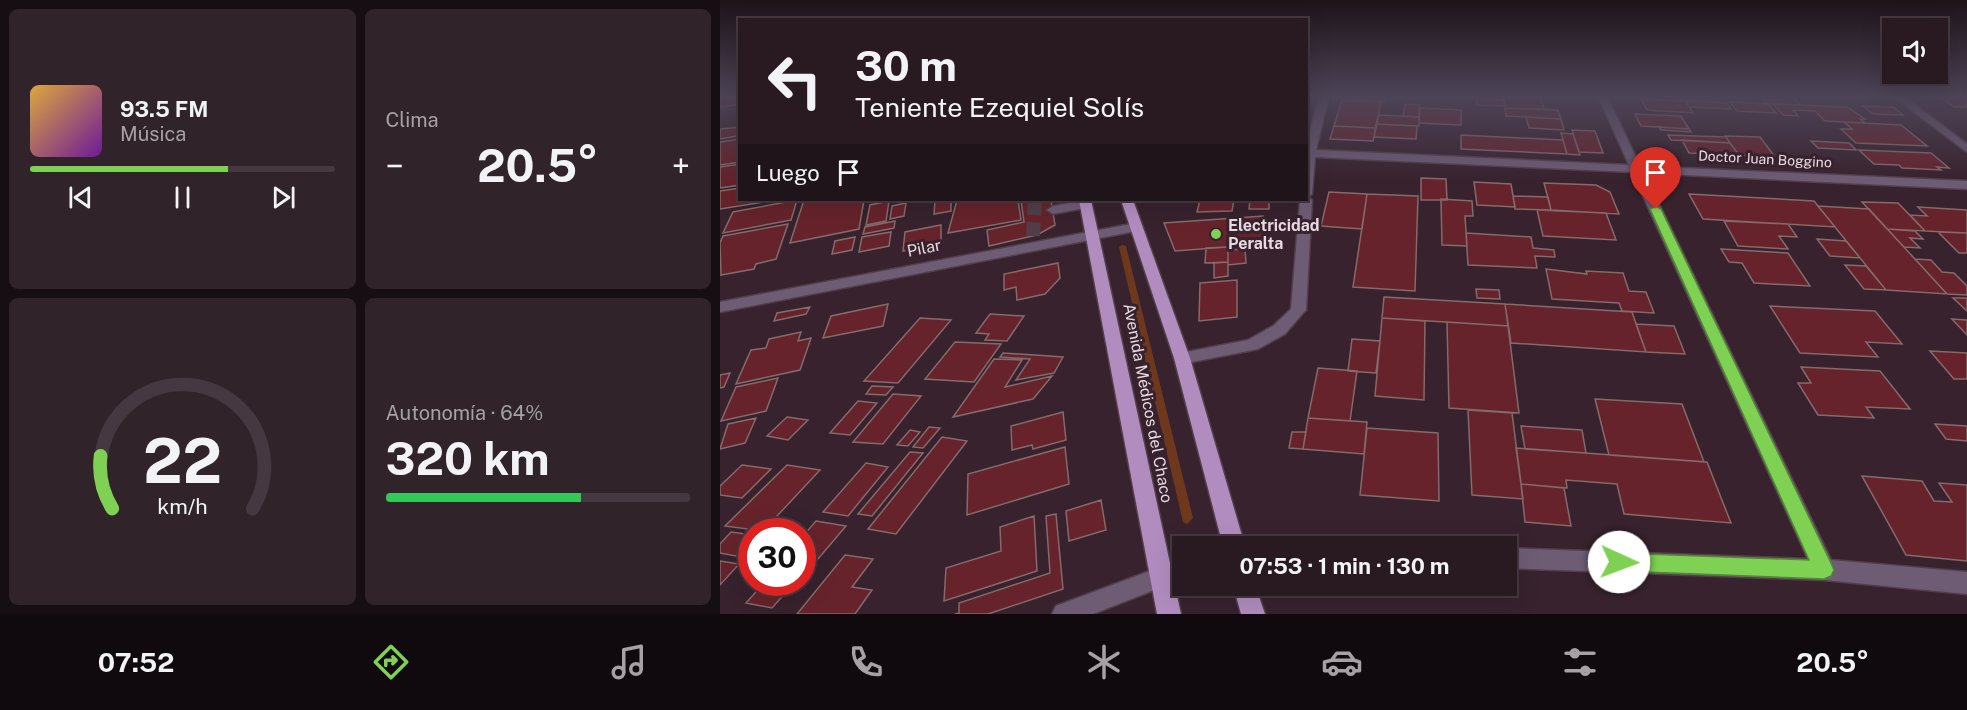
<!DOCTYPE html>
<html lang="es">
<meta charset="utf-8">
<style>
body{margin:0;font-family:"Public Sans",sans-serif;background:#31232a;color:#f1f3f6;height:100vh;display:flex;flex-direction:column;font-size:22px;white-space:nowrap}
*{box-sizing:border-box;margin:0}
p{font-size:20px;color:#a5a1a5}
.icon{flex:none;width:33px;height:33px;fill:none;stroke:currentColor;stroke-width:2;stroke-linecap:round;stroke-linejoin:round}
.map{position:relative;flex:1;overflow:hidden}
.panel{display:flex;flex-direction:column;gap:9px;padding:9px;background:#170e13;width:720px}
.panel>*{flex:none}
.top-card{position:absolute;left:18px;top:18px;width:570px;height:183px;border-radius:0px;box-shadow:0 6px 24px #0002,0 0 0 2px #453840;background:#291a22;color:#f1f3f6;overflow:hidden}
.tools{position:absolute;left:1162px;top:18px;display:grid;gap:12px}
.tools a{display:grid;place-items:center;width:66px;height:66px;border-radius:0px;background:#291a22;box-shadow:0 6px 24px #0002,0 0 0 2px #453840;font-size:30px}
.speed{position:absolute;left:18px;top:518px;display:flex;gap:12px;font-size:30px;font-weight:700;text-align:center}
.speed>*{display:grid;place-content:center;width:78px;height:78px;border-radius:50%;background:#291a22;box-shadow:0 6px 24px #0002,0 0 0 2px #453840;line-height:1}
.speed .limit{border:9px solid #d22;background:#fff;color:#111}
.pin{position:absolute;display:grid;place-items:center;width:51px;height:51px;color:#fff;margin:-62px -26px;border-radius:50% 50% 50% 0;rotate:-45deg;box-shadow:0 0 6px #0007}
.pin .icon{rotate:45deg}
.me{position:absolute;width:66px;margin:-33px;rotate:92deg;stroke-linejoin:round;filter:drop-shadow(0 0 4px #0008)}
.turn{display:flex;align-items:center;gap:21px;height:126px;padding:0 18px;font-size:27px}
.turn .icon{width:78px;height:78px;stroke-width:2.5}
.turn b{display:block;font-size:42px;line-height:51px}
.then{display:flex;align-items:center;height:57px;padding:0 18px;background:#0003;gap:12px;font-size:22px}
.big{font-size:45px;font-weight:700;line-height:1.1}
.panel .tile{flex:1;display:flex;flex-direction:column;justify-content:center;gap:9px;min-width:0;padding:0 21px;border-radius:9px;background:#31232a}
.panel .dial{align-items:center;gap:0}
.dial svg{height:156px;overflow:visible;fill:none;stroke:#453840;stroke-width:7;stroke-linecap:round;text-anchor:middle}
.dial text{fill:#f1f3f6;stroke:none}
.song{display:flex;align-items:center;gap:18px}
.cover{width:72px;height:72px;border-radius:9px;background:linear-gradient(135deg,hsl(40 70% 55%),hsl(280 70% 35%))}
.played{height:6px;border-radius:3px;background:linear-gradient(90deg,#7ed153 65%,#453840 65%)}
.keys{display:flex;justify-content:space-around;direction:ltr}
.heat{display:flex;justify-content:space-between;align-items:center;font-size:33px;direction:ltr}
.charge{height:9px;border-radius:4px;background:linear-gradient(90deg,#34c759 64%,#453840 0)}
.panel .tiles{flex:1;display:grid;gap:9px;grid-template-columns:repeat(2,1fr)}
.trip{position:absolute;left:452px;top:536px;width:345px;height:60px;border-radius:0px;background:#291a22;box-shadow:0 6px 24px #0002,0 0 0 2px #453840;font-weight:700;line-height:60px;text-align:center}
.dock{display:flex;height:96px;justify-content:space-around;align-items:center;background:#100a0e;color:#a5a1a5}
.dock .icon{width:42px;height:42px}
.dock .current{color:#7ed153}
.dock b{font-size:27px;color:#f1f3f6}
main{display:flex;flex:1;min-height:0}
.map>svg:first-child{display:block}
.green{fill:#6e381c}
.building{fill:#66232b;stroke:#856a6b;stroke-width:1.5}
.lines{fill:none;stroke-linecap:round;stroke-linejoin:round}
.minor-tunnel{stroke:#523e48;stroke-width:14;stroke-dasharray:14 7;stroke-linecap:butt}
.minor-casing{stroke:#533f4a;stroke-width:3}
.major-casing{stroke:#533f4a;stroke-width:3}
.minor{fill:#6e5c75;fill-rule:evenodd}
.major{fill:#b18dbf;fill-rule:evenodd}
.route{fill:#7ed153;stroke:#528836;stroke-width:1.5}
.poi-dot{fill:#7ed153;stroke:#37222d;stroke-width:2}
.labels{text-anchor:middle;dominant-baseline:central;stroke-width:6;stroke-linejoin:round;paint-order:stroke}
.far-street-label{font-size:14px;fill:#e8dae1;stroke:#37222d}
.poi-label{font-size:16px;font-weight:bold;fill:#e8dae1;stroke:#37222d;text-anchor:start}
.street-label{font-size:16px;fill:#e8dae1;stroke:#37222d}
</style>
<main>
<section class="panel">
<div class="tiles">
<div class="tile">
<div class="song"><i class="cover"></i><div><b>93.5 FM</b><p>Música</p></div></div>
<div class="played"></div>
<div class="keys"><svg class="icon" aria-label="previous" viewBox="0 0 24 24"><path d="M18 5L8 12l10 7zM5 5v14"/></svg><svg class="icon" aria-label="pause" viewBox="0 0 24 24"><path d="M8 5v14M16 5v14"/></svg><svg class="icon" aria-label="next" viewBox="0 0 24 24"><path d="M6 5l10 7-10 7zM19 5v14"/></svg></div>
</div>
<div class="tile"><p>Clima</p>
<div class="heat"><a>−</a><b class="big">20.5°</b><a>+</a></div>
</div>
<div class="tile dial"><svg viewBox="0 0 100 80">
<path d="M14 69A42 42 0 1 1 86 69"/>
<path d="M14 69A42 42 0 0 1 8 42" stroke="#7ed153"/>
<text x="50" y="56" font-size="32" font-weight="700">22</text>
<text x="50" y="72" font-size="11">km/h</text>
</svg></div>
<div class="tile"><p>Autonomía · 64%</p><b class="big">320 km</b><div class="charge"></div></div>
</div>
</section>
<div class="map">
<svg width="1247" height="614" viewBox="0 0 1247 614">
<rect width="100%" height="100%" fill="#37222d"/>
<!-- green -->
<path class="green" d="M402,245l4,1 67,272 -6,6 -4,-2 -64,-275z"/>
<!-- building -->
<path class="building" d="M0,96h20v8l-20,3z
M639,96h27l-1,6 -27,-1z
M756,96h27l1,4 -28,-1z
M783,96h37l4,13 -39,-1z
M907,96h35l2,4 -36,-2z
M942,96h25l3,5 -26,-1z
M967,96h20l4,6 -21,-1z
M1040,96h32l8,9 -34,-2z
M1219,96h28v11h-13z
M756,99l28,1 1,6 -28,-1z
M921,99l45,2 7,12 -46,-3z
M622,100l39,2 -5,26 -42,-2z
M966,101l41,2 4,6 -42,-2z
M1010,102l38,2 8,9 -39,-2z
M685,104l15,1 -1,12 -16,-1z
M1053,104l74,3 18,12h-5l5,4 -40,-2 -10,-10 -22,-1 5,6 -15,-1z
M1143,106l30,1 10,8 -30,-1z
M700,108l41,2v15l-42,-2z
M785,108l53,2 3,9 -55,-3z
M915,114l46,2 8,13 -48,-3z
M658,115l41,2v9l-43,-2z
M806,117l35,2 3,11 -35,-2z
M1124,122l57,3 26,21 -71,-3 -15,-14h11z
M656,124l41,2 -1,13 -42,-2z
M614,126l42,2 -3,13 -43,-2z
M20,127l-3,9 -17,3v-10z
M939,127l30,2 2,3 -30,-2z
M852,130l23,1 8,22 -24,-1z
M841,133l12,1 7,21 -13,-1z
M741,135l102,5 4,14 -106,-5z
M948,135l58,2 4,6 -59,-3z
M1005,136l35,1 15,20 -36,-2z
M20,139v23l-20,3v-23z
M962,140l48,3 9,12 -50,-2z
M1091,141l38,2 7,7 -38,-2z
M1139,150l72,3 18,15 -12,-1 4,3 -39,-2 -3,-3 -25,-1z
M20,164v21l-20,3v-21z
M701,178l25,1 1,21h-26z
M754,182l37,2 4,23 -38,-2z
M824,183l52,2 14,7 9,22 -68,-4z
M20,188v12h37l-57,9v-18z
M609,192l38,2 -5,35 -41,-3z
M647,194l51,2 -3,95 -62,-4z
M969,194l125,7 21,26 -132,-8z
M793,196l35,1 3,13 -36,-1z
M721,199l31,2 1,15h-8l2,30 -25,-1z
M77,200l-6,20 -68,13 10,-21z
M84,200h60l-5,29 -69,14z
M215,200h16v11l-17,3z
M237,200h61l3,20 -73,13z
M301,200h30l4,25 -18,10 -48,11 -2,-16 37,-8z
M480,200h34l-2,11 -35,1z
M530,200h19v9h-20z
M169,201l-3,20 -20,4 4,-20z
M1142,202l36,1 27,28 -38,-2z
M186,203l-2,13 -14,3 2,-13z
M1098,206l51,3 78,85 -61,-4z
M1198,207l49,3v23l-42,-2 -15,-16 17,1z
M817,210l69,3 10,27 -73,-4z
M543,216l3,28 -91,7 -11,-28z
M175,221l-1,7 -31,6 2,-7z
M1004,221l64,3 9,13 -18,-1 9,13 -50,-3z
M68,224l-12,35 -20,5 -2,5 -33,6 -1,-32 3,-7z
M221,225v19l-38,7 2,-19z
M1167,229l28,2 8,8 -13,-1 10,10 -16,-1z
M171,232l-2,14 -30,6 3,-15z
M1218,232l29,1v20h-8z
M746,233l65,4 2,11 21,2 1,7 -20,-1 2,12 -69,-3z
M135,237l-3,13 -20,4 3,-13z
M1097,239l29,2 14,17 -30,-2z
M508,247v15l-23,1 1,-15z
M525,249l1,14 -18,2v-15z
M1001,249l67,4 22,33 -56,-3 -12,-20 -13,-1z
M1195,259l16,1 11,12 12,1 13,13v9l-20,-1z
M508,262v14l-14,2v-15z
M338,263l2,15 -15,16 -28,6 -1,-13 -12,3v-16z
M1125,265l21,1 20,24 -22,-1z
M826,269l41,5 -1,-3 37,2 6,18 17,1 8,21 -32,-2 -3,-8 -67,-4z
M517,280v37l-38,4 1,-38z
M756,289l23,1 1,9 -23,-1z
M664,297l121,7 3,22 -126,-8z
M1233,298h14v13z
M168,304l-5,22 -60,12 8,-22z
M785,304l127,8 14,40 -135,-9z
M1050,306l105,5 27,33 -36,-2 12,15 -78,-4z
M90,307l-4,7 -32,7 3,-8z
M270,314l34,2 -17,25 -22,-1 4,-6 -13,-1z
M200,318l31,2 -53,63 -34,-2z
M662,318l43,3 -1,79 -49,-4z
M1232,319l15,1v15z
M727,322l61,4 11,87 -70,-5z
M916,324l38,2 11,28 -39,-2z
M81,332l-3,9 13,-3 -11,32 -64,14 15,-34 15,-2 3,-9z
M632,339l28,2 -4,32 -28,-2z
M235,342l46,2 -27,38 -49,-3z
M1210,351l37,2v26h-13z
M283,353l60,4 -9,16 -38,7 14,-21 -30,-2z
M274,359l28,1 -17,27 47,-11 -19,23 -80,18z
M1081,367l79,4 30,38 -44,-2 8,11 -56,-3 -20,-32h13z
M598,368l39,3 -7,50 -42,-3z
M10,373l-6,14 -4,1v-13z
M58,378l-12,33 -45,10 15,-34z
M152,386l21,1 -7,8 -20,-1z
M173,394l28,2 -38,48 -30,-2z
M875,399l87,5 22,58 -95,-7z
M138,401l19,2 -27,32 -20,-2z
M748,410l44,3 11,86 -51,-4z
M343,412l3,28 -33,9 -1,-4 -20,5 -1,-24z
M67,417l21,3 -20,20 -21,-4z
M36,418l-11,25 -25,6 8,-25z
M588,418l59,4 -3,32 -61,-5z
M1215,424l32,2v15l-21,-2z
M801,426l61,4 4,23 -61,-4z
M209,427l11,1 -17,20 -10,-1z
M647,428l71,5 1,68 -79,-6z
M190,430l10,2 -12,14 -11,-1z
M572,432h14l-3,17 -14,-1z
M222,437l25,4 -71,93 -28,-5z
M345,447l4,37 -102,31 1,-41z
M796,448l191,14 24,61 -107,-9 -7,-30 -51,-4 1,8 -46,-4z
M190,452l13,1 -51,63 -14,-2z
M146,463l22,4 -40,49 -25,-4z
M22,465l29,4 -29,29 -22,-3v-9z
M67,465l33,5 -57,61 -38,-5z
M1142,476l60,5 12,20 18,1 -13,-19 28,2v76l-61,-6z
M801,484l43,4 7,38 -46,-4z
M381,500l5,30 -37,11 -3,-30z
M336,514l7,75 -75,25h-33l4,-1v-10l91,-30 -4,-57z
M314,516l3,55 -93,30 2,-33 55,-17 -1,-24z
M96,521l30,5 -34,40 -10,-2v-27z
M11,532l21,3v4l-16,17 -16,-3v-9z
M125,555l28,4 -21,28 20,3 -17,24h-58z
M0,561l19,3 -19,21z
M42,585l26,5 -16,18 -26,-5z"/>
<g class="lines">
<!-- minor-tunnel -->
<path class="minor-tunnel" d="M313,236l2,-36"/>
<!-- minor casing -->
<g class="minor-casing">
<path id="minor" d="M599,96h10l-13,54 313,15 -31,-69h9l33,70 327,15v8l-323,-16 187,387 136,12v22l-143,-14 -318,-12v-20l302,11 -176,-387 -317,-15 -3,37 -4,3 4,3 -6,110 -3,3 -18,21 -27,15 -76,15 -6,-2 -2,-4 2,-4 72,-14 25,-14 18,-17 9,-109h6v-54z
M1173,96h10l64,48v8z
M366,200l4,1v6l-37,7 -6,-4 6,-4z
M416,223l6,4 -1,3 -421,82v-10z
M462,559v20l-89,35h-41l4,-8z"/>
</g>
<!-- major casing -->
<g class="major-casing">
<path id="major" d="M359,200h12l90,414h-24z
M401,200h12l57,158 55,188h-22l-49,-188z
M513,585h22l10,29h-24z"/>
</g>
<!-- minor -->
<use href="#minor" class="minor"/>
<!-- major -->
<use href="#major" class="major"/>
</g>
<!-- sky -->
<linearGradient id="sky" x2="0" y2="1"><stop stop-color="#1e1319"/><stop offset="0.53" stop-color="#4d4457"/><stop offset="1" stop-color="#4d4457" stop-opacity="0"/></linearGradient>
<rect width="1247" height="182" fill="url(#sky)"/>
<!-- route -->
<path class="route" d="M936,206l5,3 170,354 3,7 -3,6 -7,3 -205,-8 -7,-2 -3,-7 3,-6 7,-3 190,7 -159,-351z"/>
<!-- markers -->
<circle class="poi-dot" cx="496" cy="234" r="6"/>
<g class="labels">
<!-- far-street labels -->
<g class="far-street-label">
<text transform="translate(1045 159) rotate(3)">Doctor Juan Boggino</text>
</g>
<!-- poi labels -->
<g class="poi-label">
<text x="508" y="225">Electricidad<tspan x="508" dy="18">Peralta</tspan></text>
</g>
<!-- street labels -->
<g class="street-label">
<text transform="translate(204 248) rotate(-11)">Pilar</text>
<text transform="translate(428 403) rotate(79)">Avenida Médicos del Chaco</text>
</g>
</g>
</svg>
<div class="tools">
<a><svg class="icon" aria-label="sound" viewBox="0 0 24 24"><path d="M4 9h4l5-4v14l-5-4H4zM17 9q2 3 0 6"/></svg></a>
</div>
<div class="speed"><div class="limit">30</div></div>
<div class="pin" style="left:936px;top:209px;background:#d93025"><svg class="icon" aria-label="arrive" viewBox="0 0 24 24"><path d="M6 21V4h12l-3 4 3 4H6"/></svg></div>
<svg class="me" style="left:899px;top:562px" viewBox="-20 -20 40 40"><circle r="19" fill="#fff"/><path d="M0-13L10 11 0 6-10 11z" fill="#7ed153"/></svg>
<div class="trip">07:53 · 1 min · 130 m</div>
<div class="top-card">
<div class="turn"><svg class="icon" aria-label="left" viewBox="0 0 24 24"><path d="M17 20v-9H6M10 6l-5 5 5 5"/></svg><div><b>30 m</b>Teniente Ezequiel Solís</div></div>
<div class="then">Luego<svg class="icon" aria-label="arrive" viewBox="0 0 24 24"><path d="M6 21V4h12l-3 4 3 4H6"/></svg></div>
</div>
</div>
</main>
<nav class="dock">
<b>07:52</b>
<svg class="icon current" aria-label="directions" viewBox="0 0 24 24"><path d="M12 3l9 9-9 9-9-9zM9 14v-3h6M13 9l2 2-2 2"/></svg>
<svg class="icon" aria-label="music" viewBox="0 0 24 24"><path d="M9 18V5l10-2v13"/><circle cx="6" cy="18" r="3"/><circle cx="16" cy="16" r="3"/></svg>
<svg class="icon" aria-label="phone" viewBox="0 0 24 24"><path d="M5 4h4l2 5-3 2q2 4 5 5l2-3 5 2v4C11 20 4 13 5 4z"/></svg>
<svg class="icon" aria-label="climate" viewBox="0 0 24 24"><path d="M12 3v18M4 7l16 10M4 17L20 7"/></svg>
<svg class="icon" aria-label="car" viewBox="0 0 24 24"><path d="M5 17H2v-5l4-1 3-4h7l3 4 3 1v5h-3M9 17h6M6 11h13"/><circle cx="7" cy="17" r="2"/><circle cx="17" cy="17" r="2"/></svg>
<svg class="icon" aria-label="filters" viewBox="0 0 24 24"><path d="M4 7h16M4 17h16"/><circle cx="9" cy="7" r="2"/><circle cx="15" cy="17" r="2"/></svg>
<b>20.5°</b>
</nav>
